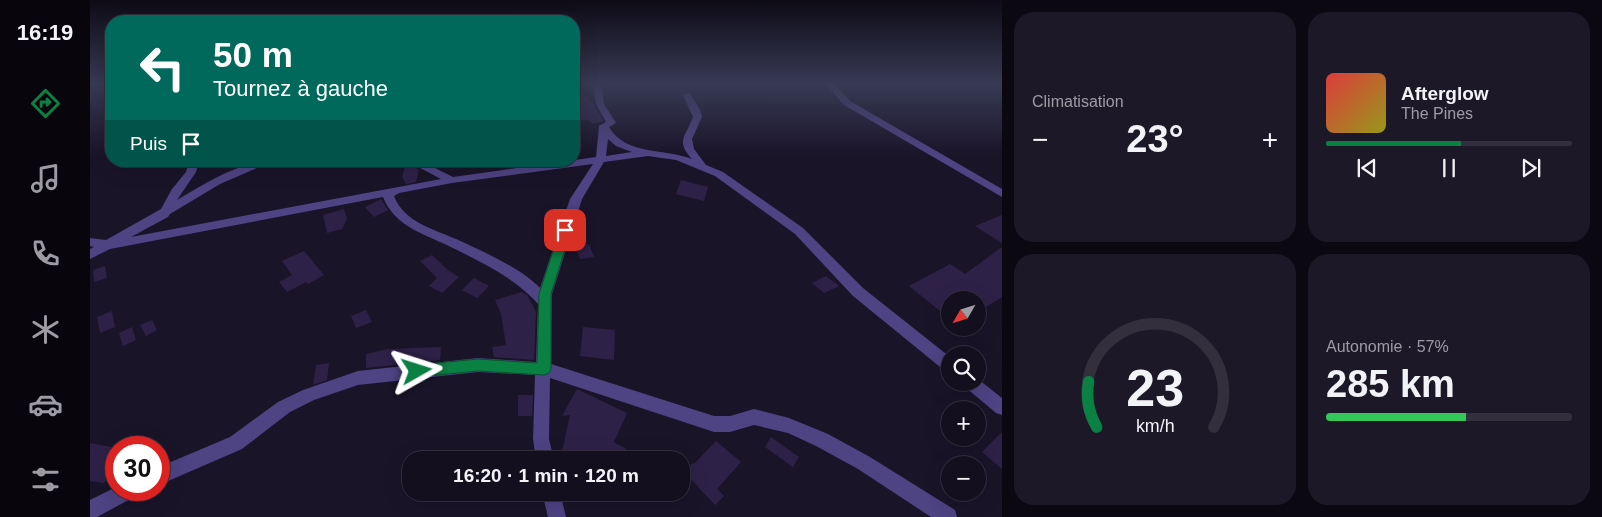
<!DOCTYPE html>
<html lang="fr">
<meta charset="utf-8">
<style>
body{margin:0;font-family:Arial,sans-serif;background:#1d1828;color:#f1f3f6;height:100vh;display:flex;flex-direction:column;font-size:19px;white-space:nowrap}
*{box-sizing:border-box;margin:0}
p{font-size:16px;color:#9d9ca4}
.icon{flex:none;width:28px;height:28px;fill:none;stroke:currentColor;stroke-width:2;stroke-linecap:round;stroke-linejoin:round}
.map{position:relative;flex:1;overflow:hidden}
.details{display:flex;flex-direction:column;gap:12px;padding:12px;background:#0b0811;width:600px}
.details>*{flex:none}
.hud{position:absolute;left:15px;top:15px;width:475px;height:152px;border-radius:20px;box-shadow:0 5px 20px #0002,0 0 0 1px #332f3d;background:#00695c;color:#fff;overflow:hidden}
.needle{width:32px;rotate:231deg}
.buttons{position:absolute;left:851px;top:291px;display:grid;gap:10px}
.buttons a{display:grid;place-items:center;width:45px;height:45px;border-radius:50%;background:#140f1f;box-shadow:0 5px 20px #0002,0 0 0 1px #332f3d;font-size:25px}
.speed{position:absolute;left:15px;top:436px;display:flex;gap:10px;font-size:25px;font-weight:700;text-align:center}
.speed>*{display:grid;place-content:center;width:65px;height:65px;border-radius:50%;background:#140f1f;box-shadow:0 5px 20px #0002,0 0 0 1px #332f3d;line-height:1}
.speed .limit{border:8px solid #d22;background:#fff;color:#111}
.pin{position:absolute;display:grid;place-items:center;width:42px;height:42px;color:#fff;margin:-21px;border-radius:10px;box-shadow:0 2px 8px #0006}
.me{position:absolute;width:55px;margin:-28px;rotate:84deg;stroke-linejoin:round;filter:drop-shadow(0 0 4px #0008)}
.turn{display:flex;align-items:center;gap:18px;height:105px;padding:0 25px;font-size:22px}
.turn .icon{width:65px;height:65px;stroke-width:2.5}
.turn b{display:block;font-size:35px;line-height:42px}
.then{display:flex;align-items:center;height:48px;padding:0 25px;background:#0003;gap:10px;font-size:19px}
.big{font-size:38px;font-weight:800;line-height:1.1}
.details .card{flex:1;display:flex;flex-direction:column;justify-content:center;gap:8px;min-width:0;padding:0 18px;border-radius:20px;background:#1d1828}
.details .dial{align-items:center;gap:0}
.dial svg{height:130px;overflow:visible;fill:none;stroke:#332f3d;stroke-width:7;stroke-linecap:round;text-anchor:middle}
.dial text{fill:#f1f3f6;stroke:none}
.song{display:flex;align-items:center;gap:15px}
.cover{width:60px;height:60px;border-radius:8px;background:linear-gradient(135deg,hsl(0 70% 55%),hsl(60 70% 35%))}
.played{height:5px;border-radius:2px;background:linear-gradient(90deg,#0b8043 55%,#332f3d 55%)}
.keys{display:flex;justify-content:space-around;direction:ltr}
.heat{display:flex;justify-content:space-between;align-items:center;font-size:28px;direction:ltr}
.charge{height:8px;border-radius:4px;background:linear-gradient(90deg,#34c759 57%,#332f3d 0)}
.details .tiles{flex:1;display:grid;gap:12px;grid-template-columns:repeat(2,1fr)}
.trip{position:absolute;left:312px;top:451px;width:288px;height:50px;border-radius:20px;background:#140f1f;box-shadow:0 5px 20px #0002,0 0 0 1px #332f3d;font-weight:800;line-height:50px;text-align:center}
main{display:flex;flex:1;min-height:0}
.menu{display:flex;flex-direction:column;width:90px;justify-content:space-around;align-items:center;background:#08060c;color:#9d9ca4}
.menu .icon{width:35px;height:35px}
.menu .selected{color:#0b8043}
.menu b{font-size:22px;color:#f1f3f6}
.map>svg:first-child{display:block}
.building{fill:#2e2148}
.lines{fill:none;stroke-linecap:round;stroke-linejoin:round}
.minor{fill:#4e4383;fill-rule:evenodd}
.route{fill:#0b8043;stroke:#07532c}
</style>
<main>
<nav class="menu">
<b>16:19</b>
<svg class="icon selected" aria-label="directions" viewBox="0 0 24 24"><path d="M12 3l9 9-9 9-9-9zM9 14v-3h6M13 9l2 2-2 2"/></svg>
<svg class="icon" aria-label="music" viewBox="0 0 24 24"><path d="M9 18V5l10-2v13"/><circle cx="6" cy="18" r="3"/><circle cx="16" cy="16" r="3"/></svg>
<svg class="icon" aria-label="phone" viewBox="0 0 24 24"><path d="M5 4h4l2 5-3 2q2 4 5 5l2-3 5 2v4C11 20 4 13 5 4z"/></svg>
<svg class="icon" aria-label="climate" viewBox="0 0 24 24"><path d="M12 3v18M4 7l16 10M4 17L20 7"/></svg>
<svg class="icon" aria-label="car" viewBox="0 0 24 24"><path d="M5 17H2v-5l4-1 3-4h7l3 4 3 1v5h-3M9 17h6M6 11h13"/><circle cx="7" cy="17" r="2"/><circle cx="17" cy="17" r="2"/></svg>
<svg class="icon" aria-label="filters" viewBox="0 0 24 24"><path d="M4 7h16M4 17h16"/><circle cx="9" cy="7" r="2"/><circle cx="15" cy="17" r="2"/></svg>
</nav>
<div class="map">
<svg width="912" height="517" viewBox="0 0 912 517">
<rect width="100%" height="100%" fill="#1a1429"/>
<!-- building -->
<path class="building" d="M484,83l21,23 8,15 -10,3 -4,-4 -15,1z
M315,166h8l6,4 -3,12 -10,2 -4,-7z
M591,180l27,7 -4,14 -28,-7z
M291,199l7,11 -14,7 -9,-10z
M254,209l3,10 -5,10 -15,4 -4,-18z
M912,215v28l-27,-17z
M499,244l5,13 -14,2 -5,-13z
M912,247v50l-24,15v-12h-28v19l-41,-33 41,-22 15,10z
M214,251l20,24 -16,9 -2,-2 -19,10 -8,-10 13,-7 -10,-14z
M342,255l17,16 10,6 -17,16 -13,-7 8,-8 -17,-17z
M15,266l2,12 -13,4 -1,-12z
M736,276l13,10 -15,7 -12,-10z
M384,278l15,8 -12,12 -15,-8z
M432,292l6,4 8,16 -2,48 -40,-3 -2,-10 14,-2 -5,-31 -6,-14z
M276,310l6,12 -16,6 -5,-12z
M22,311l3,16 -15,6 -3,-16z
M62,320l5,10 -11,6 -6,-11z
M42,327l4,13 -13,6 -4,-13z
M493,327l32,3 -1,30 -34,-4z
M351,347l-1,13 -74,8v-14l22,-5z
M239,363l-2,17 -14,5 3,-20z
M487,389l50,24 -13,29 12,7 -5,11h-29l-30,-8 8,-37 -8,1z
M428,395h15l-1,21h-14z
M912,432v37l-20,-17z
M681,437l28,20 -6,10 -28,-20z
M626,441l25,21 -24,27 7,7 -9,9 -32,-34 10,-8 1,1z
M0,443l26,5v18l-12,17 -14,-2z"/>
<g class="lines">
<!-- minor -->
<path class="minor" d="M503,83h8l3,21 12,19 -7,4c17,29 56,21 83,32 -17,-18 -6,-23 1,-42l-10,-22 7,-2 10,17 2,7 -10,22 2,10 12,16 17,7 80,56 60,60 87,69v16l-5,-2 -92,-75 -58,-62 -80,-58 -39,-16 -28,-4 -44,6 -22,37 -30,95 -1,70 163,52h16l24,-7 35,9 39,16 42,23 85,53 2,7h-26l-73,-48 -42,-23 -28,-13 -34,-8 -24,7h-16l-164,-54 -1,61 5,21h-18l-3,-21 2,-64 -57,-3 -120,13 -44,15 -24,12 -48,37 -83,36v-18l71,-30 48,-35 25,-12 55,-19 120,-13 58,4 2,-58c-22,-25 -53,-40 -83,-55 -27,-14 -60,-21 -72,-52l-273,52 -20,10v-10l4,-2 -4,-1v-8l16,2 55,-31 11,-20 14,-17 3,-11h10l-3,11 -19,28c29,-17 62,-39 96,-39l-53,23 -50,30 -2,3 -37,20 310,-58 -34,-18h14l32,16 143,-20 3,-31 7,-4 -10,-18zM518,139l8,7 16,6 -26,4zM503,164l-23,35 -30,89c-19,-20 -58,-37 -84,-49 -23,-10 -52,-17 -62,-43l5,-3 53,-10z
M735,83h8l17,18 152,88v8l-158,-92z
M888,379l24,19v17l-6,-2 -31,-26 -2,-5h15z
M26,487v3h23l-3,6 -39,21h-7v-17z
M452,492h18l6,25h-18z"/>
</g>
<!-- sky -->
<linearGradient id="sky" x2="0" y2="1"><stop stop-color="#0e0b17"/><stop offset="0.54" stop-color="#383a54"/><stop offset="1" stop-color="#383a54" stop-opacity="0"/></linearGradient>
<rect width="912" height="155" fill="url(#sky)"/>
<!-- route -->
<path class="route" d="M475,226l6,4 -20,64v75l-2,4 -5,2 -66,-4 -61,6 -5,-1 -2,-5 2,-4 5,-2 61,-6 59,4 2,-69 21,-64z"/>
</svg>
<div class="buttons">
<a><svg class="needle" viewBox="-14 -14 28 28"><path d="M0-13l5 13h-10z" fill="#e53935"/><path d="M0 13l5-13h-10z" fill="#9d9ca4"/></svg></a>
<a><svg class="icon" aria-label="search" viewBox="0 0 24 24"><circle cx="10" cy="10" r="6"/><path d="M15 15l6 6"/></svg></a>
<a>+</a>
<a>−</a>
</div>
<div class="speed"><div class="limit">30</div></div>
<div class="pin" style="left:475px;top:230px;background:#d93025"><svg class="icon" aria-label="arrive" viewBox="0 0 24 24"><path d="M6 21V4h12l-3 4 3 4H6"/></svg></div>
<svg class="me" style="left:327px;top:371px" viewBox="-20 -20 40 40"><path d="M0-17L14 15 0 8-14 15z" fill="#0b8043" stroke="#fff" stroke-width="4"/></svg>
<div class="trip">16:20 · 1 min · 120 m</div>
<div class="hud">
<div class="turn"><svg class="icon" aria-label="left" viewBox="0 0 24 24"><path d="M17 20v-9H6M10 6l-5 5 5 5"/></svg><div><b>50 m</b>Tournez à gauche</div></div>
<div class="then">Puis<svg class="icon" aria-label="arrive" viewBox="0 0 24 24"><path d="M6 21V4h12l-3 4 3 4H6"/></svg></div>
</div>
</div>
<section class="details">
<div class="tiles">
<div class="card"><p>Climatisation</p>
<div class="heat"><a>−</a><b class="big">23°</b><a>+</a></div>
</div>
<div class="card">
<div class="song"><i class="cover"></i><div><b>Afterglow</b><p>The Pines</p></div></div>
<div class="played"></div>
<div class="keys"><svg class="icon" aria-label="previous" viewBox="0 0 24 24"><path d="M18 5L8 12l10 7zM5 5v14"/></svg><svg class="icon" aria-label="pause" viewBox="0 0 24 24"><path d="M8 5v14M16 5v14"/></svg><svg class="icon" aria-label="next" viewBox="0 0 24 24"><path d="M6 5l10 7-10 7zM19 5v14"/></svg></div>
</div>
<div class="card dial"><svg viewBox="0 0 100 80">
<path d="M14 69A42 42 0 1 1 86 69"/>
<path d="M14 69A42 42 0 0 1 9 41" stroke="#0b8043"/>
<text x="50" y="56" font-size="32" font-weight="700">23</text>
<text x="50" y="72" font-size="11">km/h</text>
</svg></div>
<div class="card"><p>Autonomie · 57%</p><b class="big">285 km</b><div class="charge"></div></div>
</div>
</section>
</main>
